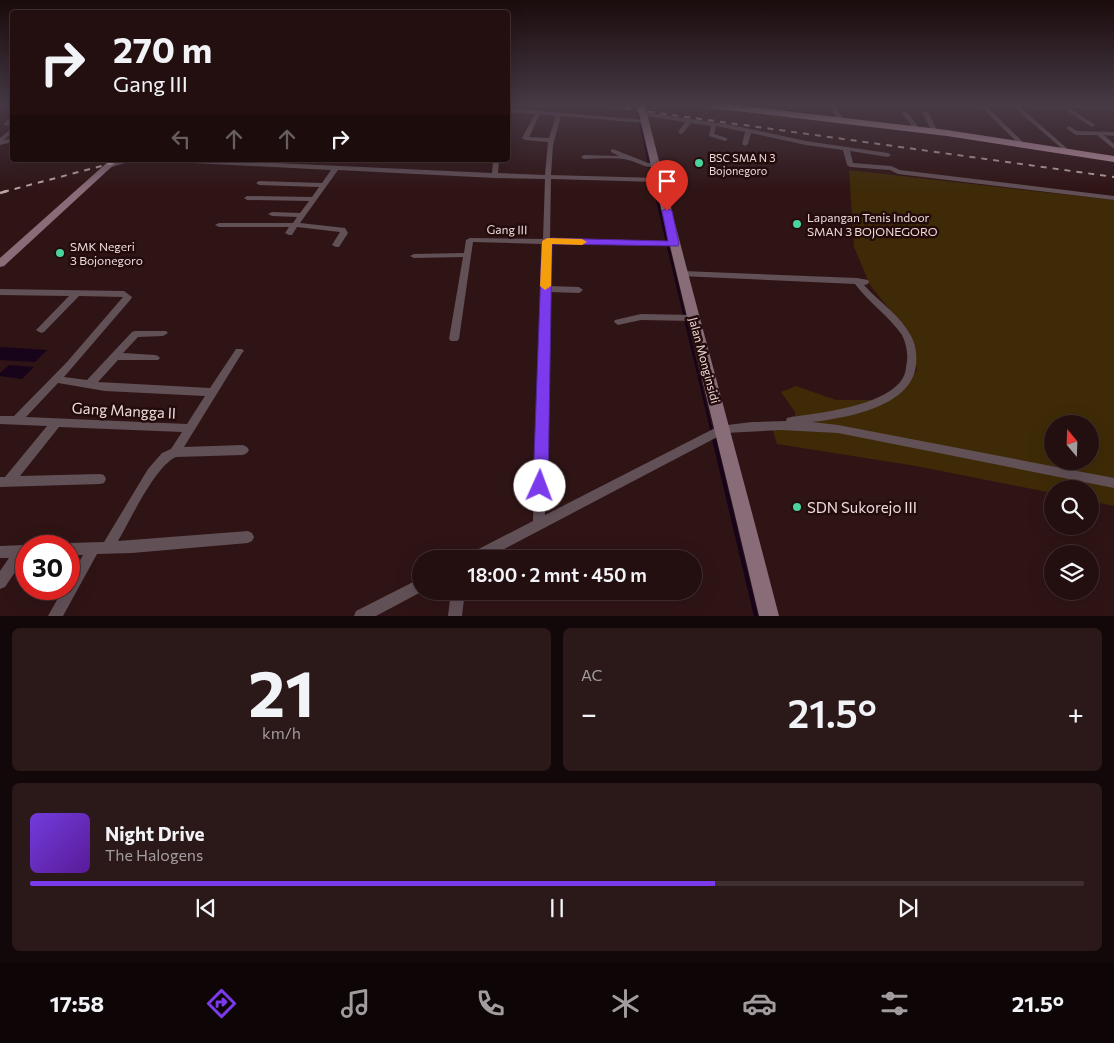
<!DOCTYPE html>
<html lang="id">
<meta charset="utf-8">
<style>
body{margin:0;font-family:Commissioner,sans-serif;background:#2b1819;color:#f1f3f6;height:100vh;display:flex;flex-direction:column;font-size:19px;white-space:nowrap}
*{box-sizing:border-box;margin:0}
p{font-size:16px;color:#a39c9f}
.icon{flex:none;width:28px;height:28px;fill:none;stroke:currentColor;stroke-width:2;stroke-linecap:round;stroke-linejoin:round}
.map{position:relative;height:616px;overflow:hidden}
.drawer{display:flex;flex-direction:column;gap:12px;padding:12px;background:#130809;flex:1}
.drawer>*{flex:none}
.banner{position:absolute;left:10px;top:10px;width:500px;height:152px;border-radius:5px;box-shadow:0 5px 20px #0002,0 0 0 1px #402f30;background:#230f10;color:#f1f3f6;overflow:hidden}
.needle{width:32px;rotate:341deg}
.tools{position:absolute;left:1044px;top:415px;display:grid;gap:10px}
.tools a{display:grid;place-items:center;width:55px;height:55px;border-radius:50%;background:#230f10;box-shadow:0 5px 20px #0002,0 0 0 1px #402f30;font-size:25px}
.speed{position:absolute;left:15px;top:535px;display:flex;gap:10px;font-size:25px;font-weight:700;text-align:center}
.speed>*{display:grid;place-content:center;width:65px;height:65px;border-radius:50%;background:#230f10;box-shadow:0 5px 20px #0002,0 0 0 1px #402f30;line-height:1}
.speed .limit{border:8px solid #d22;background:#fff;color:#111}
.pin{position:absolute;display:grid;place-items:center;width:42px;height:42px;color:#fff;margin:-51px -21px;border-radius:50% 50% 50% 0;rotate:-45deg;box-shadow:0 0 5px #0007}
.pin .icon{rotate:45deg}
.me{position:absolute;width:55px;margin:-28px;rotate:2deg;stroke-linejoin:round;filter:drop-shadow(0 0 4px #0008)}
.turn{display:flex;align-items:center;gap:18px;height:105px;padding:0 20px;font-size:22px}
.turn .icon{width:65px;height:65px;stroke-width:2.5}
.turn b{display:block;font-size:35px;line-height:42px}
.lanes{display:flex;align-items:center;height:48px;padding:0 20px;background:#0003;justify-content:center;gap:25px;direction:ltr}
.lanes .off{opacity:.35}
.big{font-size:38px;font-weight:600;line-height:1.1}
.drawer .widget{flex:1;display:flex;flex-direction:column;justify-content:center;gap:8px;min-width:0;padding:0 18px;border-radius:8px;background:#2b1819}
.drawer .dial{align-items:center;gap:0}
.dial b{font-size:65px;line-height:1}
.song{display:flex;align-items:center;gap:15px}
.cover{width:60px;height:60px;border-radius:8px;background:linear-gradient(135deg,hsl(260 70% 55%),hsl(270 70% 35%))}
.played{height:5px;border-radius:2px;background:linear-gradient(90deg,#7c3aed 65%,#402f30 65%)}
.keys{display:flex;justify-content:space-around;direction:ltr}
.heat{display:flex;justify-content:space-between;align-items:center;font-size:28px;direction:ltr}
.drawer .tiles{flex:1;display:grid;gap:12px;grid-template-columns:1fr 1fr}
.widget:last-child{grid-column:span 2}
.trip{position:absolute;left:412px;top:550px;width:290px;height:50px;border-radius:25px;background:#230f10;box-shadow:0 5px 20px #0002,0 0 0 1px #402f30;font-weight:600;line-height:50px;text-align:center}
.tabs{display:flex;height:80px;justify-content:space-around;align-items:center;background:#0e0606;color:#a39c9f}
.tabs .icon{width:35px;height:35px}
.tabs .selected{color:#7c3aed}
.tabs b{font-size:22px;color:#f1f3f6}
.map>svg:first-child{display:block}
.green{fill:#3e2a06;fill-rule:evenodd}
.water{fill:#17031a}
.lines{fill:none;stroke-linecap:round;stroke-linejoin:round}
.stream-far2{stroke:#17031a;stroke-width:2}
.stream-far1{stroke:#17031a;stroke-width:2.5}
.stream{stroke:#17031a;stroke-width:4}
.minor{fill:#625057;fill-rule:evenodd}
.tertiary{fill:#625057;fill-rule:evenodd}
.secondary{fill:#886c78;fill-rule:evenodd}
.trunk{fill:#b48c9c;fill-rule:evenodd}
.rail-far1{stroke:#b9a3a3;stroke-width:2;stroke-dasharray:6 6;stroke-linecap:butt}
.rail{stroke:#b9a3a3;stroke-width:2.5;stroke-dasharray:8 8;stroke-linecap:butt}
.route{fill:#7c3aed;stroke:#51269a}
.slow{fill:#f59e0b}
.poi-dot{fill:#49d49c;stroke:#240b0c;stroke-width:2}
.labels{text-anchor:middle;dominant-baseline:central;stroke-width:5;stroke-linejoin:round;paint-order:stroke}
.far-poi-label{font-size:11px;fill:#eddad9;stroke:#240b0c;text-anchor:start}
.poi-label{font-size:12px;fill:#eddad9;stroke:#240b0c;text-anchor:start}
.street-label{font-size:12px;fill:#eddad9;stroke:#240b0c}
.near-street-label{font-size:15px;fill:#eddad9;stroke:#240b0c}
.near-poi-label{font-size:15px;fill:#eddad9;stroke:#240b0c;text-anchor:start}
</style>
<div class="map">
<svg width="1114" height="616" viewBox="0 0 1114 616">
<rect width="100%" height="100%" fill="#2f1415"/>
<!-- green -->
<path class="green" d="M849,170l265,30v306l-24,-5v-12h-38v4l-136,-27 -139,-22 -5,-16 23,-1v-15l-14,-20 15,-6 40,14h55l19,-20 7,-10 -5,-29 -6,-11 -36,-45 -16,-38zM1052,424h38v37h-38z"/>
<!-- water -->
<path class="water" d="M0,347l47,3 -12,12 -35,-2z
M9,365l25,2 -12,12 -22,-3v-3z"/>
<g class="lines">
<!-- stream-far2 -->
<path class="stream-far2" d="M626,105v4l11,5 2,5 16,73"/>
<!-- stream-far1 -->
<path class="stream-far1" d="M655,191l57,241
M713,437l1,3"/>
<!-- stream -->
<path class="stream" d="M714,439l42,177"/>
<!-- minor -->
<path class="minor" d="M829,105h6l9,16 -1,1h-4z
M979,105h6l40,39v2h-4z
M1006,105h108v4l-45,-1 25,16 1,1 -3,2 -30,-19 -42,-1 50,44v2l-2,1 -54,-47z
M508,108l138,12v2l-2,1 -83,-7 -8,29 -2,30 108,3 3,2 -3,2 -108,-3 -1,60 124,3 4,2 -4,2 -124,-2 -1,42 30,1 4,3 -4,3 -30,-1 -4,223 174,-89 33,-4 34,-1 1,-3 4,-1c29,-4 104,-12 114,-44 1,-3 1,-8 2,-12 1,-8 -1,-18 -5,-26 -13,-19 -33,-32 -47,-51l-175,-8 -1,-2 4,-3 174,7 11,2 1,2 -1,2 -4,1c15,17 36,30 47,51 5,9 6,19 5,29 -4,42 -70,53 -104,57l26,3 276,53v10l-276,-55 -57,-3 -56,3 -240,126h-19l1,-4 66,-34 9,-277 -69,-2 -14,97 -2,2h-6l-2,-2 14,-82 -49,1 -4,-2 4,-2 50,-1 2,-13 4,-2 73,1 2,-60 -50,-1 -157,-8 -38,53 45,5 3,5 -9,14h-3l-4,-2 8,-13 -43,-5 -5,8h-3l-4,-2 4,-6h-70l-4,-2 4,-2h74l4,-6 -25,-1 -4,-2 4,-2 28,1 9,-12 -62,-1 -3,-2 3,-2 65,1 7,-10 -60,-2 -3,-2 3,-2 63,2 9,-13 -156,-8 -3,-2h40l280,13 1,-13h6l-1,13 47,2 3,-33 -23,-2 -3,-2 13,-24 -27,-2zM540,114l16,2 -7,22 -20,-1z
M923,111l5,1 10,20 -1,1 -5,-1 -10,-20z
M643,112l89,13 74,16 82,12 3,2 -3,2 -38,-6 3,12 38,3 9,4 214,26v4l-216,-26 -8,-4 -40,-3 -3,-2 -4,-15 -37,-5 -55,-12 -3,11 -3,2 -3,-2 3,-12 -29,-6 -2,8 13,4v2l-2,1 -16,-5 2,-10 -20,-3 -8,10 -2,1 -3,-2 7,-10 -44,-7v-2z
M903,112h4l10,13v6h-4l-2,-6 -9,-12z
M12,117v9l-8,-1v-2z
M1069,126l8,5 37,1v4l-10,-1 10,9v5l-17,-14h-21l-10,-7z
M12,128v5l-12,10v-5z
M613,149l35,14h7l3,2c-10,6 -19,-3 -30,-5 -14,-3 -30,-1 -44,-1l-3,-2 3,-2 35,1 -8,-4v-2z
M124,160h10l-25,8 -3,-2z
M0,289l124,2 8,6 -1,2 -67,78 23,3 45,-48 3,-1h31l2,2 -5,3 -25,1 -15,16 32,2 3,1 2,2 -2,2h-40l-20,22 112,6 26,-39h6l2,2 -2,2 -58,94 59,-2 4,2 2,3 -2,3 -4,2 -67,2c-21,9 -46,64 -58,84l130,-10 4,2 2,4 -2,4 -4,2 -116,10 -35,1 -34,62h-15l15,-27h6v-10l14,-24h-14v-9h-5v-1l5,-2 35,-1 44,-73 14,-16 9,-4 11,-17 -123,-5 -39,49 80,-2 4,1 2,4 -2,4 -4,1 -100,3v-10h5l42,-51 -47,-2v-8h14l53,-54 56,-65 -44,-1 -35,36 -3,1 -5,-3 2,-2 31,-32 -69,-1zM58,383l47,8 100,5 -18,28 -161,-7z
M641,314l52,1 4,3 -4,3 -52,-1 -23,5 -4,-3 1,-2z
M24,545l3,1h-1v10l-21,31 -5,2v-18l9,-13h-9v-12z
M421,578v13h2l-47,25h-22l2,-5z
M451,591h14l-3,25h-14z"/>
<!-- tertiary -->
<path class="tertiary" d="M12,138v4l-12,3v-4z"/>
<!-- secondary -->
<path class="secondary" d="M637,105h8c42,171 90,340 134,511h-20c-40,-171 -83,-340 -122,-511z
M110,160h9l-115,106 -4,1v-9z"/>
<!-- trunk -->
<path class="trunk" d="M707,105h28l212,25 167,26v6l-167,-26 -236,-28z"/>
<!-- rail-far1 -->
<path class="rail-far1" d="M601,105l513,72
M3,192l121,-32"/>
<!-- rail -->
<path class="rail" d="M0,193l7,-2"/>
</g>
<!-- sky -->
<linearGradient id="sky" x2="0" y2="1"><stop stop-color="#1a0b0c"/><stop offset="0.55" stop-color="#473a46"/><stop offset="1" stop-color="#473a46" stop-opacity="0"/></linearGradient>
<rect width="1114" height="191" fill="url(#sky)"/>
<!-- route -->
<path class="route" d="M667,208l5,3 7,33 -1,2 -126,-2 -4,242 -2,4 -6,2 -5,-2 -2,-4 9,-245 5,-3 121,3 -6,-30z"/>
<!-- slow -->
<path class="slow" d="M547,238l35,1 5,3 -5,3 -30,-1 -1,42 -6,4 -5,-4 2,-45z"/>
<!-- markers -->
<g class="poi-dot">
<circle cx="699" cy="163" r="5"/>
<circle cx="797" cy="224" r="5"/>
<circle cx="60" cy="253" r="5"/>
<circle cx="797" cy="507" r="5"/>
</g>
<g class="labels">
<!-- far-poi labels -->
<g class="far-poi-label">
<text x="709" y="157">BSC SMA N 3<tspan x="709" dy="13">Bojonegoro</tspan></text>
</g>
<!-- poi labels -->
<g class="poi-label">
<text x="807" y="217">Lapangan Tenis Indoor<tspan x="807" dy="14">SMAN 3 BOJONEGORO</tspan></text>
<text x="70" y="246">SMK Negeri<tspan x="70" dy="14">3 Bojonegoro</tspan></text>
</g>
<!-- street labels -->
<g class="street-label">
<text transform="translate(507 229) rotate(1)">Gang III</text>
<text transform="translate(705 360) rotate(75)">Jalan Monginsidi</text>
</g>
<!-- near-street labels -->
<g class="near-street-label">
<text transform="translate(124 410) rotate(3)">Gang Mangga II</text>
</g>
<!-- near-poi labels -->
<g class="near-poi-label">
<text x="807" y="507">SDN Sukorejo III</text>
</g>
</g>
</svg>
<div class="tools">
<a><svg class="needle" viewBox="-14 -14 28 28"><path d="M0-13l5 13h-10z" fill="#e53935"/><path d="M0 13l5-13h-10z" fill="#a39c9f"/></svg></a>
<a><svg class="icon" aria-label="search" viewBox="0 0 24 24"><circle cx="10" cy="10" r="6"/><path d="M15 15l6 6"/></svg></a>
<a><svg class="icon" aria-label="layers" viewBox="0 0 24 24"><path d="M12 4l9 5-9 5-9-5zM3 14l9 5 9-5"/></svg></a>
</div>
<div class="speed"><div class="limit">30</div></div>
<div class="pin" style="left:667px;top:211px;background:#d93025"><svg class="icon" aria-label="arrive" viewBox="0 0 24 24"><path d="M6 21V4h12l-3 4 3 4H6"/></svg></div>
<svg class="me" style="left:540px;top:486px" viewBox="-20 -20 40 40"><circle r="19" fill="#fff"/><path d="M0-13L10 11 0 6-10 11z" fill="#7c3aed"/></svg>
<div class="trip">18:00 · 2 mnt · 450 m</div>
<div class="banner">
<div class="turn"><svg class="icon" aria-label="right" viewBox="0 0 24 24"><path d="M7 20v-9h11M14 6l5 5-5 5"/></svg><div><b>270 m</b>Gang III</div></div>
<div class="lanes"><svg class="icon off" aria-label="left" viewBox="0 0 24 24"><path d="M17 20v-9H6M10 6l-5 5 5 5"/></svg><svg class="icon off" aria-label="ahead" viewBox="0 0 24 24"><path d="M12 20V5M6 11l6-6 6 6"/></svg><svg class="icon off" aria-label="ahead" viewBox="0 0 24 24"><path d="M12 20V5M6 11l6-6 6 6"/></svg><svg class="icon" aria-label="right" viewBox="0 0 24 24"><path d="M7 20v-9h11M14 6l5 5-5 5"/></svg></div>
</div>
</div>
<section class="drawer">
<div class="tiles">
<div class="widget dial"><b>21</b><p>km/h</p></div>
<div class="widget"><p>AC</p>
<div class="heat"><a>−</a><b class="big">21.5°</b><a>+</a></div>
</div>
<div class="widget">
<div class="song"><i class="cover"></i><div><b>Night Drive</b><p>The Halogens</p></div></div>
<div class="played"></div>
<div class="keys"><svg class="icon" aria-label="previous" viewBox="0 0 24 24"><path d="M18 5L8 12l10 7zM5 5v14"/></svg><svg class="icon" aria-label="pause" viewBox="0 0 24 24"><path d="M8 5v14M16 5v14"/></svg><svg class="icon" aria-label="next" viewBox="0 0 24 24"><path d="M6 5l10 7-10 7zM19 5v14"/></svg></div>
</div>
</div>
</section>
<nav class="tabs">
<b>17:58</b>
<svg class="icon selected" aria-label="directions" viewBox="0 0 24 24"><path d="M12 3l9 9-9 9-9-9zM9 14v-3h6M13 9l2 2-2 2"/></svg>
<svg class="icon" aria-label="music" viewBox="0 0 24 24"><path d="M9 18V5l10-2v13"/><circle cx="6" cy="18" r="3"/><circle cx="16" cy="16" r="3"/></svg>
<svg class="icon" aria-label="phone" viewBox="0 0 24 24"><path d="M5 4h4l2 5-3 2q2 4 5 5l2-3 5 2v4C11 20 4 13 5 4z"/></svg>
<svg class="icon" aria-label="climate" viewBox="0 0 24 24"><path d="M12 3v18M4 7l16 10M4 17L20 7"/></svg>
<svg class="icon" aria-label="car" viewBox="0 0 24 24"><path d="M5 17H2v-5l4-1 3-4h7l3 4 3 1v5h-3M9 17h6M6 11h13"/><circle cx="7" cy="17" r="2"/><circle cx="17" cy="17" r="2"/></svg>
<svg class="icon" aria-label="filters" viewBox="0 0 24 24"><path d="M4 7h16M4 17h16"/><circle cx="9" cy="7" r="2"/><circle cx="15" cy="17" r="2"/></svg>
<b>21.5°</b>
</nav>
